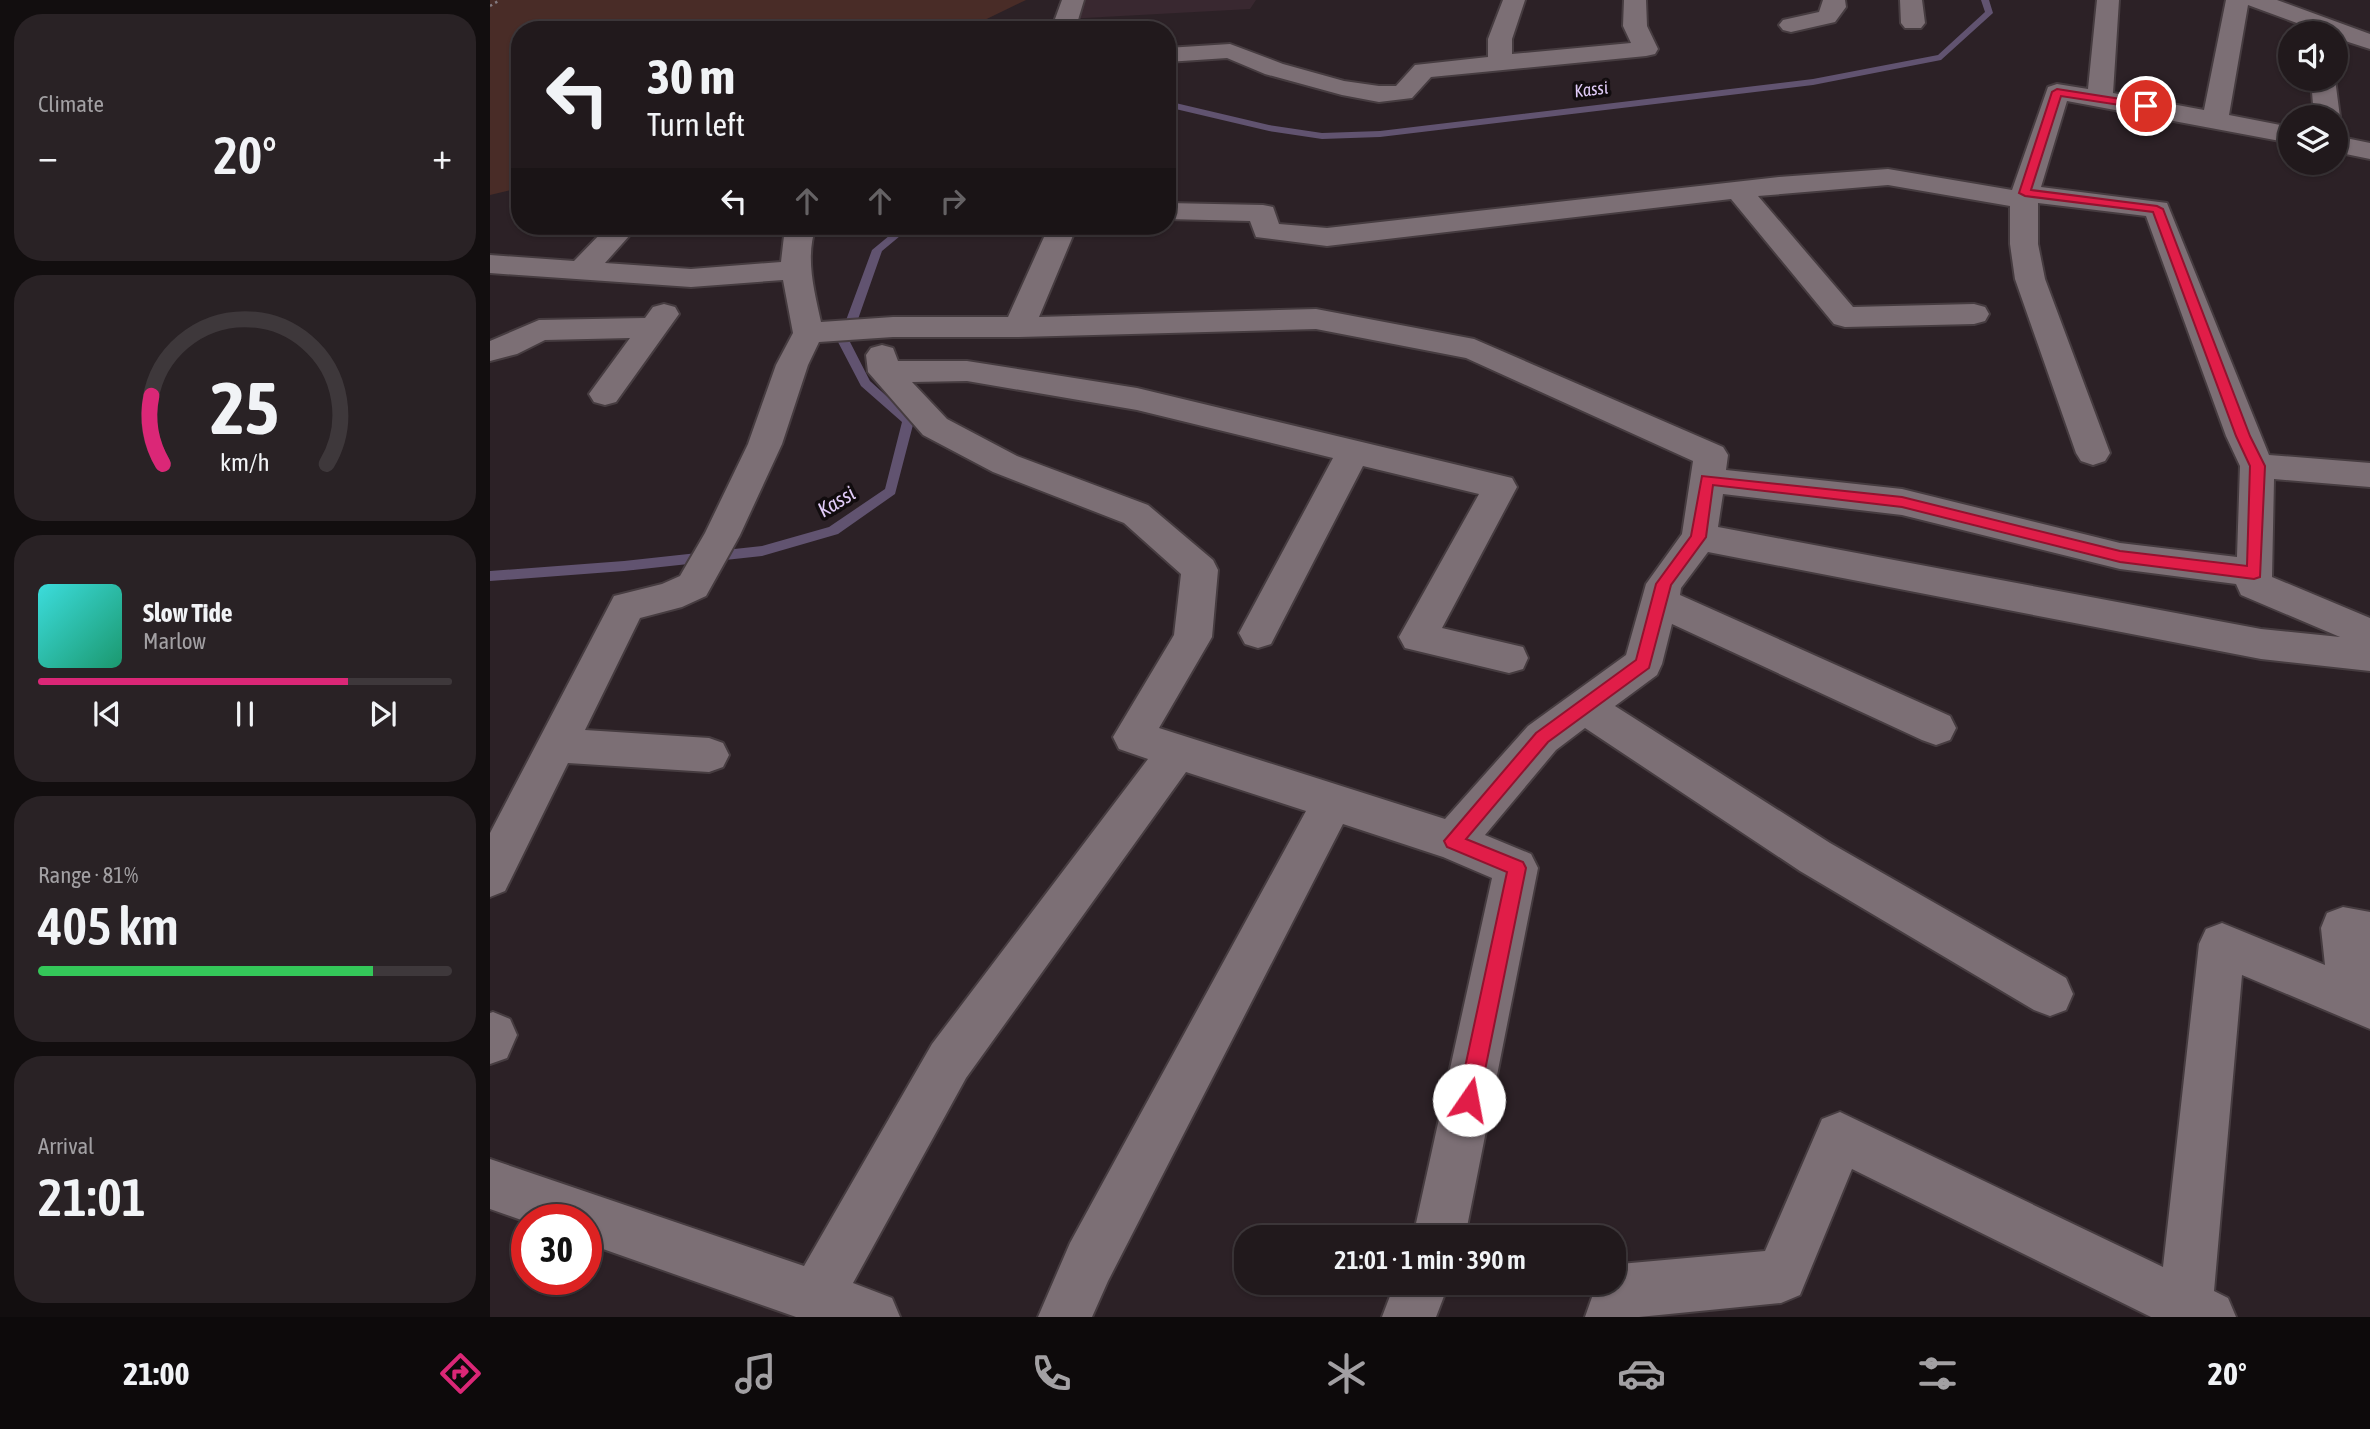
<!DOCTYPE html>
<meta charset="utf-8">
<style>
body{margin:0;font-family:"Asap Condensed",sans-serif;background:#292225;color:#f1f3f6;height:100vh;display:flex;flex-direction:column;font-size:26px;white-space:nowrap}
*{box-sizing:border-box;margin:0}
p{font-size:23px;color:#a2a0a3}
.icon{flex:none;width:38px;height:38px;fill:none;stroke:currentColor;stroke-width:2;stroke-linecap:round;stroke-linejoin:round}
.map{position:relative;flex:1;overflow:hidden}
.drawer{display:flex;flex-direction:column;gap:14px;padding:14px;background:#120e0f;width:490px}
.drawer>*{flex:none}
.hud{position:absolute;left:21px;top:21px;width:665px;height:214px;border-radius:28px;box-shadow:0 2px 5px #0004,0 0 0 2px #3e383b;background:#21191c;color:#f1f3f6;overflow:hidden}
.fabs{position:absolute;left:1788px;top:21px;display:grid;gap:14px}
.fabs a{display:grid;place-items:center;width:70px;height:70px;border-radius:50%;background:#21191c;box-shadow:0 2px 5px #0004,0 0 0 2px #3e383b;font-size:35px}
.speed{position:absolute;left:21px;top:1204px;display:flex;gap:14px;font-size:35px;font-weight:700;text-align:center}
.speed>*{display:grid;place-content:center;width:91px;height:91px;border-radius:50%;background:#21191c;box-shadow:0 2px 5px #0004,0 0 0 2px #3e383b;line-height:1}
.speed .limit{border:10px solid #d22;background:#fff;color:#111}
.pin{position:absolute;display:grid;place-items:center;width:60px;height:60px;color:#fff;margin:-30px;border:4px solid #fff;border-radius:50%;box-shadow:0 2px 7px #0007}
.me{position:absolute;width:77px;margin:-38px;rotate:12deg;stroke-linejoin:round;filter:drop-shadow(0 0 5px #0008)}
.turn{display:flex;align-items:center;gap:24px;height:147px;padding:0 21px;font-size:32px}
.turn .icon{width:91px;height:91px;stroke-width:2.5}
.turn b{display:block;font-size:49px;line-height:60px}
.lanes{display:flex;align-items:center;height:66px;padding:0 21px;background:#0003;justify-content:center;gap:35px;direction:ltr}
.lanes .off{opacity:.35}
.big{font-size:52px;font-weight:600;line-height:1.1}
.drawer .tile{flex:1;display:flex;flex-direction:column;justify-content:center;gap:10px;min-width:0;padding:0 24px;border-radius:28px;background:#292225}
.drawer .dial{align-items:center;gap:0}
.dial svg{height:182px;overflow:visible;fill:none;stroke:#3e383b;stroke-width:7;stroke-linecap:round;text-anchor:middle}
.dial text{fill:#f1f3f6;stroke:none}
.song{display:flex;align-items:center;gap:21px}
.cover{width:84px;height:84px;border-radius:10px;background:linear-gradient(135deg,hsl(180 70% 55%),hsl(160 70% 35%))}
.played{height:7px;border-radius:4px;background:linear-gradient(90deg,#db2777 75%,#3e383b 75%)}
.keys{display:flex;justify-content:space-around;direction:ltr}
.heat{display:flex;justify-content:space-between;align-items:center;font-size:38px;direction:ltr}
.charge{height:10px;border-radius:5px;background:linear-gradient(90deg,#34c759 81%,#3e383b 0)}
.trip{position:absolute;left:744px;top:1225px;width:392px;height:70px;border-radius:28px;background:#21191c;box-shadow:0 2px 5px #0004,0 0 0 2px #3e383b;font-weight:600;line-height:70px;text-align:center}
.tab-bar{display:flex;height:112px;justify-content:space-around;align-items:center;background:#0d0a0b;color:#a2a0a3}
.tab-bar .icon{width:49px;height:49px}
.tab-bar .current{color:#db2777}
.tab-bar b{font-size:32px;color:#f1f3f6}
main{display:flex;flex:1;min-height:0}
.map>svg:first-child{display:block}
.built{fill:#392830}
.green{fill:#492c27}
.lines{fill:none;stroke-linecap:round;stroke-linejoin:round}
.stream{fill:#615370;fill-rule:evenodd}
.minor-casing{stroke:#463c40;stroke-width:4}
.path{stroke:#847a7f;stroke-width:2.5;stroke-dasharray:2.5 3.5;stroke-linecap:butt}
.minor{fill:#7c6f75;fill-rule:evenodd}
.route{fill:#e11d48;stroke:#92132f;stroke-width:2}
.labels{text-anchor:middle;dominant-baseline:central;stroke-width:7;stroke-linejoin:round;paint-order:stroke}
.far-water-label{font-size:18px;font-style:italic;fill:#e1ccf8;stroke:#110c0e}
.water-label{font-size:21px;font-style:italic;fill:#e1ccf8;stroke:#110c0e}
</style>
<main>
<section class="drawer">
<div class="tile"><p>Climate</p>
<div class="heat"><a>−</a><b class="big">20°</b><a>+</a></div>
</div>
<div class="tile dial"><svg viewBox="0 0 100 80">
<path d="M14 69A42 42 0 1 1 86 69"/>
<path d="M14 69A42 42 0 0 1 9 39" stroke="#db2777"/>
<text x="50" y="56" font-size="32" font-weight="700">25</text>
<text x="50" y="72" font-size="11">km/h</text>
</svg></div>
<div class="tile">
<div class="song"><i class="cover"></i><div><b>Slow Tide</b><p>Marlow</p></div></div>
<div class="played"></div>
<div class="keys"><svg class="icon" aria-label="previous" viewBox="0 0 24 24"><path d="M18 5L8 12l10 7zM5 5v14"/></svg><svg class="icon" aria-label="pause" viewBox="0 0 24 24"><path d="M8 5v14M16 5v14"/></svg><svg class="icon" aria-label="next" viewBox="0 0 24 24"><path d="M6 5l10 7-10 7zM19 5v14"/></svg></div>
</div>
<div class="tile"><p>Range · 81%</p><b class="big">405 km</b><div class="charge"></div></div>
<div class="tile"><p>Arrival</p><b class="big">21:01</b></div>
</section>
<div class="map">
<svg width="1880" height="1317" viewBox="0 0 1880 1317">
<rect width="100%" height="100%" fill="#2c2126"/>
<!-- built -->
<path class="built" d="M583,0h183l-6,9 -184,10z"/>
<!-- green -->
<path class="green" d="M0,0h536l-62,30h-444v158l-30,7z"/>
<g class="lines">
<!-- stream -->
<path class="stream" d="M1491,0h8l4,13 -52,47 -128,25 -433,52 -58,2 -53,-8 -102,-24v-6l102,24 53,8 58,-2 433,-52 125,-24 47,-43z
M411,226h11l-30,25 -32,91 20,39 44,40 -19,73 -57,40 -76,22 -138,15 -134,10v-10l134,-10 138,-15 67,-19 56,-38 17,-67 -41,-36 -23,-44 34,-92z"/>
<!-- minor casing -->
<g class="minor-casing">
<path id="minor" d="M572,0h22l-9,30h-24z
M1013,0h22l-13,39v15l119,-11 -8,-17 1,-26h22l1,26 11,23 -3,5 -9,2 -215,21 -19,21 -33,4 -37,-7 -77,-21 -38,-16 -60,4v-14l63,-4 53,20 61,17 35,5h17l19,-21 73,-8v-18z
M1333,0h22l1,7 -11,15 -44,10 -8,-2 -4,-5 4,-5 36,-8z
M1410,0h22l3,23 -4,5h-16l-4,-5z
M1607,0h22l-6,93 91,17 22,-110h51l93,34v15l-34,-11v-5h-12l-76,-28 -19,110 62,12v16l-224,-42 -26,86 126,16 102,252 101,8v24l-96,-8 -2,98 98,41v53l-109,-12 -553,-107 -27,36 -1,7 270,121 6,12 -6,12 -14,5 -14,-5 -250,-116 -10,40 -5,11 -42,31 215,137 236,135 7,16 -7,16 -16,6 -16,-6 -234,-139 -215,-143 -29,22 -71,85 46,19 7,14 -73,369h-52l79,-359 -49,-21 -100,-33 -235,457 -16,36h-54l32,-74 236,-432 -120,-39 -220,306 -113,205 39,15 8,19h-104l-210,-74v-23h-59v2l-37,-13v-50l314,107 128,-222 216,-285 -29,-10 -6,-12 61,-102 7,-61 -57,-51 -131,-51 -70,-37 -55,-63 -2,-17 5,-7 11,-3 11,3 5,13h69l170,27 375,90 5,9 -75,141 81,19 5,11 -5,11 -14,4 -104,-25 -6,-11 80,-143 -116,-28 -92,178 -13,4 -13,-4 -6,-11 94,-175 -196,-48 -170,-29 -55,1 35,37 70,37 131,49 65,55 5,10 -6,67 -53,91 286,91 83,-93 98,-71 20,-71 36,-50 11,-73 -227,-103 -150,-29 -297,8h-126l-74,5 -11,23 -26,79 -42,91 -34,61 -24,11 -42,11 -55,112 124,8 14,5 6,12 -6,12 -14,5 -141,-9 -63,128 -15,6v-64l124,-237 48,-12 18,-8 25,-43 43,-89 28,-79 17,-32 -10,-53 -92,7 -201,-14v-18l84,6 34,-35h30l-33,37 86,6 90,-7 3,-26 4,-10h28c-11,31 -2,64 5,96l72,-5h115l41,-91h28l-38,91 277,-8 158,30 249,108 5,8 -2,15 176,19 218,54 117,14 3,-91 -14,-30 -80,-220 -108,-13v41l7,35 65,174 -5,8 -12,4 -12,-4 -5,-8 -61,-174 -5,-35v-38l-122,-21 -130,11 95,111 121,-3 11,3 4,7 -4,7 -11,3 -129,3 -11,-3 -103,-125 -404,47 -71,-9 -6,-16 -83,-2v-16l96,2 10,2 6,17 48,4 452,-51 109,-8 124,21 36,-103 9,-3 31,5zM1233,494l179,21 218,54 116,15 5,11 99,42 -79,-8 -543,-102z
M1821,79h24l5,38 -4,5v-5h-22z
M1846,136l34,7v16l-34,-7z
M174,304l11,3 4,7 -63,88 -11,3 -11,-3 -5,-8 41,-56 -85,2 -28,14 -27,7v-20l49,-21 106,-2 8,-11z
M1853,907l27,5v117l-128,-54 -28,316 14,7 8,19h-85l-299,-148 -52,126 -19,8 -142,14h-54l12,-34h17v-16l6,-3 145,-13 57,-132 18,-7 323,155 36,-323 7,-15 16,-6 103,42 -4,-37 6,-15z
M3,1012l17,7 7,16 -10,23 -17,6v-51z
M905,1283h54l-13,34h-54z"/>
</g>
<!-- path -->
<path class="path" d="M0,6l10,-6"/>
<!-- minor -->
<use href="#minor" class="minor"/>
</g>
<!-- route -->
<path class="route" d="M1567,89l89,14 5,3 -5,3 -85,-13 -30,94 126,16 6,3 87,227 15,30 -5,111 -6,2 -134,-17 -218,-55 -189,-22 -7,52 -35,48 -22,83 -101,74 -82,97 57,23 3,6 -47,232 -3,7 -7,3 -8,-3 -3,-7 49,-228 -60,-25 -3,-6 92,-108 100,-73 20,-76 35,-48 11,-60 200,21 218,54 127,15 3,-100 -14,-30 -83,-224 -128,-16 -6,-3 33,-101z"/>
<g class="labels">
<!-- far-water labels -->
<g class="far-water-label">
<text transform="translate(1101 89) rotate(-7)">Kassi</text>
</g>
<!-- water labels -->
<g class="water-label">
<text transform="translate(346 501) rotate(-31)">Kassi</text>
</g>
</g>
</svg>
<div class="fabs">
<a><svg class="icon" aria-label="sound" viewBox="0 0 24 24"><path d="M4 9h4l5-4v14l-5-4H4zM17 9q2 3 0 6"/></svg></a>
<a><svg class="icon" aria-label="layers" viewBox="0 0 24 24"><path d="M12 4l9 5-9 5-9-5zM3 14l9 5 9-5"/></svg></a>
</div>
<div class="speed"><div class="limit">30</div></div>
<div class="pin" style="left:1656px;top:106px;background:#d93025"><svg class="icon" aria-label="arrive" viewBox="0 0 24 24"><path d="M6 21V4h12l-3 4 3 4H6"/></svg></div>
<svg class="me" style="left:979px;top:1100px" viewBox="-20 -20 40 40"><circle r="19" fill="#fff"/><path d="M0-13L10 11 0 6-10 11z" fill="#e11d48"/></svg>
<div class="trip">21:01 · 1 min · 390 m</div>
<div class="hud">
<div class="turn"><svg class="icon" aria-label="left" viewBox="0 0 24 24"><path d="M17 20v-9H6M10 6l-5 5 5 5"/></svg><div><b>30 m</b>Turn left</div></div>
<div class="lanes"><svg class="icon" aria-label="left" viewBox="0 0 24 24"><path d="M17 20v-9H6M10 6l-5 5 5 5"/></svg><svg class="icon off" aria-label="ahead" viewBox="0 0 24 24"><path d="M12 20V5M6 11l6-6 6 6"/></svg><svg class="icon off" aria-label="ahead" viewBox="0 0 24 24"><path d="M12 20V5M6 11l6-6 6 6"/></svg><svg class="icon off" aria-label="right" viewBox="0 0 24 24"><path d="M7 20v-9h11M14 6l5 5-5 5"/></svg></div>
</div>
</div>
</main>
<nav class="tab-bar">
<b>21:00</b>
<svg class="icon current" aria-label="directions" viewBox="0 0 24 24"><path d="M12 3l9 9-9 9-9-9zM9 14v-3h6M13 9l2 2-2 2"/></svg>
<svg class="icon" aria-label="music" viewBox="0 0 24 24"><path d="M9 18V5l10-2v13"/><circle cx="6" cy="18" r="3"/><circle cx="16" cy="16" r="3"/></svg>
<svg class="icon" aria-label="phone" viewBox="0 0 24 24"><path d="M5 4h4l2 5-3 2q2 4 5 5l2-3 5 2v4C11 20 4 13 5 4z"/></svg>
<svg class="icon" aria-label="climate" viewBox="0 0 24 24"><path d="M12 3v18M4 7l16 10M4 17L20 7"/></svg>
<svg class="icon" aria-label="car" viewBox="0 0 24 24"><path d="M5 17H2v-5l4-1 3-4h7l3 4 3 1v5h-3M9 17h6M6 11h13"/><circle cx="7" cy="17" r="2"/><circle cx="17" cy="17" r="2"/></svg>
<svg class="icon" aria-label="filters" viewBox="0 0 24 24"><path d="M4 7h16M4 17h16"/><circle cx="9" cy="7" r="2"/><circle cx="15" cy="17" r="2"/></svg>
<b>20°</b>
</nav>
